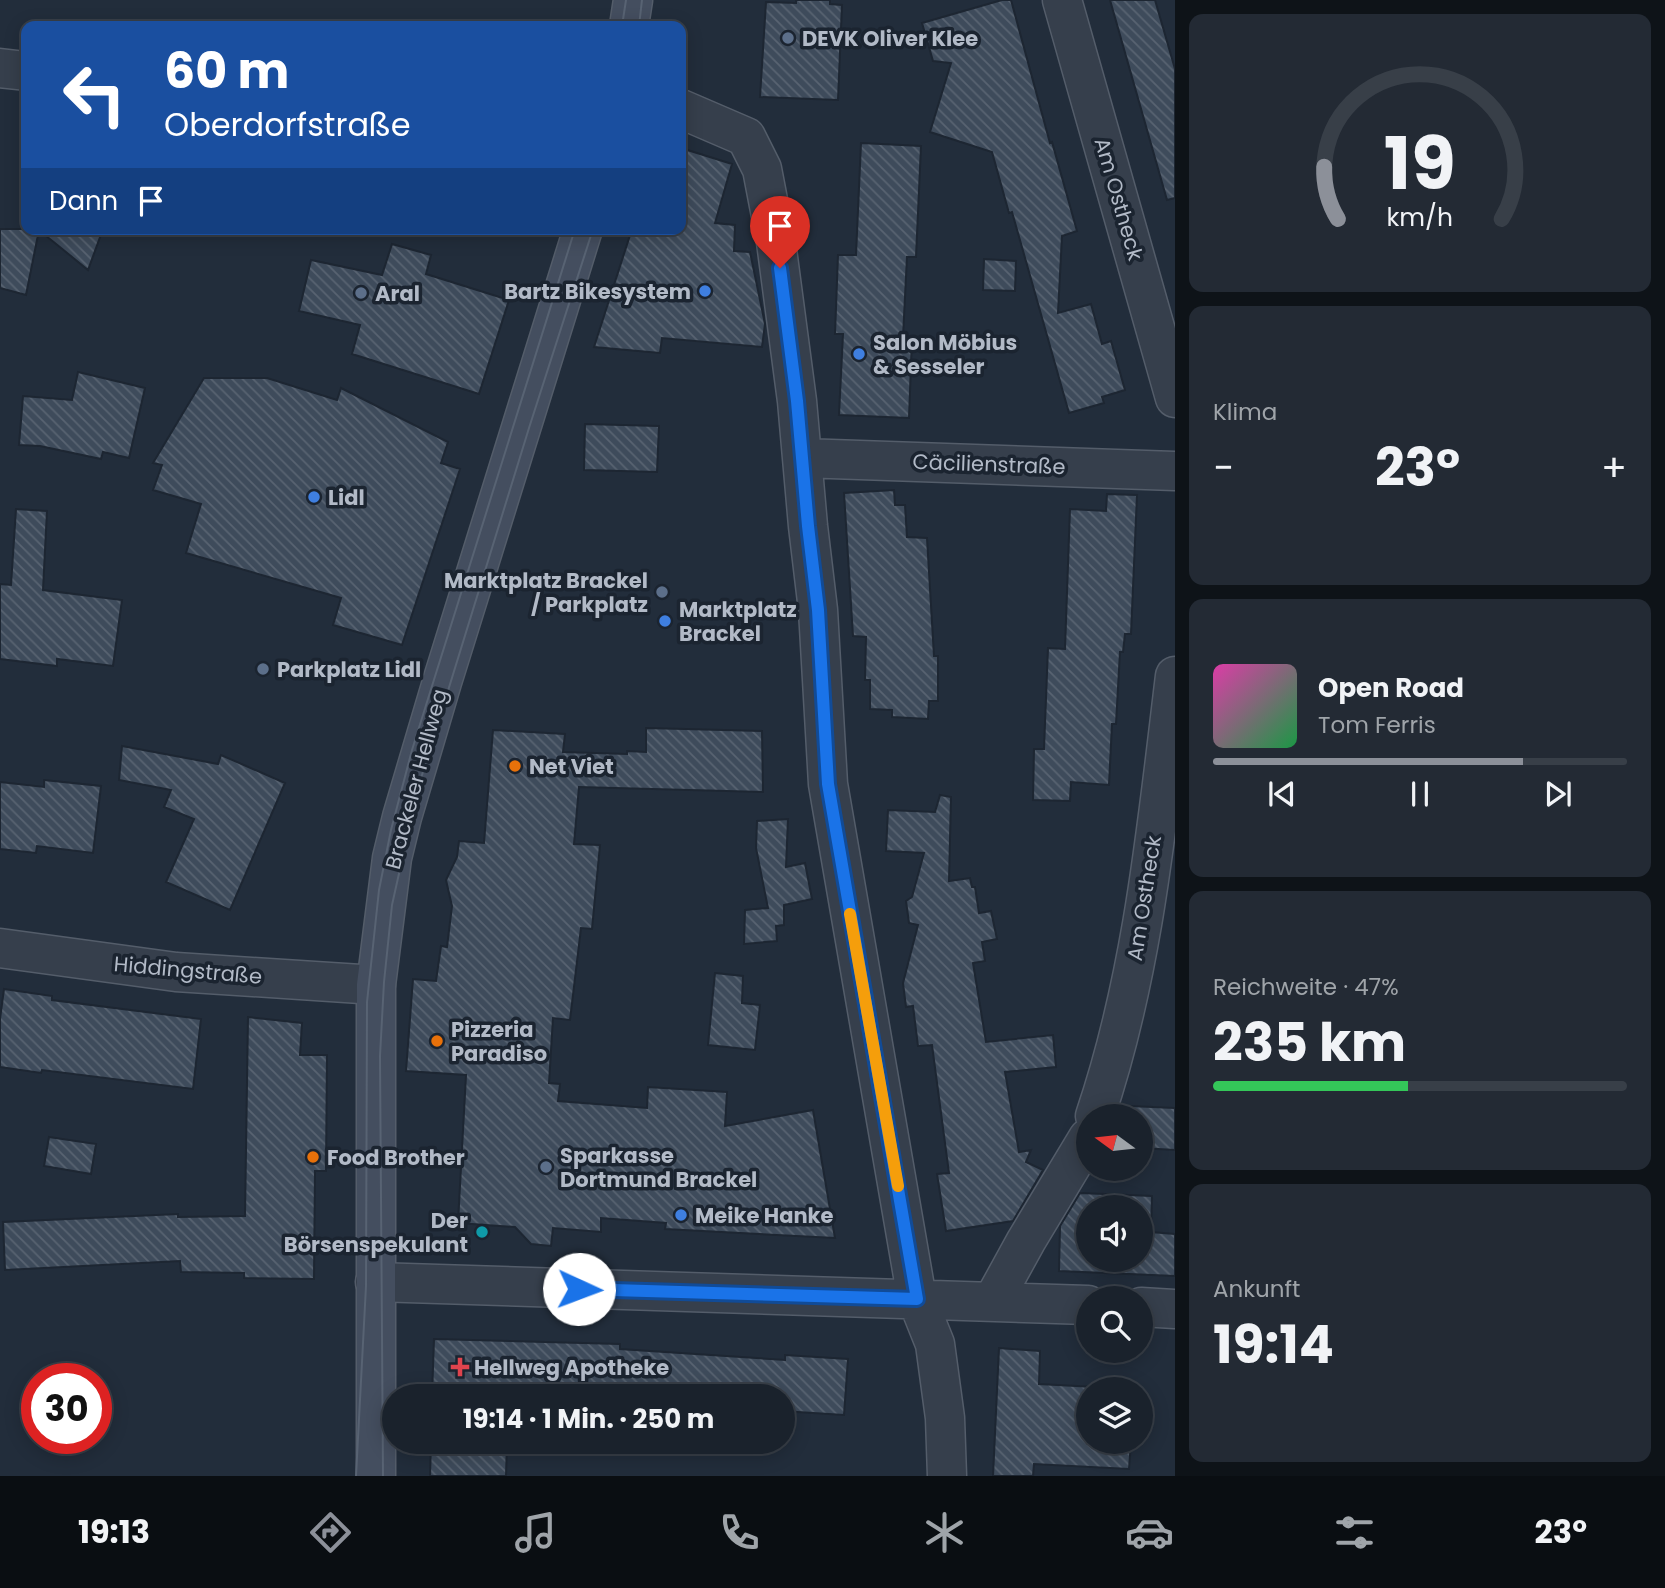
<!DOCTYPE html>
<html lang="de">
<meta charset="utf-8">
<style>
body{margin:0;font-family:Poppins,sans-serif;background:#232a34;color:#f1f3f6;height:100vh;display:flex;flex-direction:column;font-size:26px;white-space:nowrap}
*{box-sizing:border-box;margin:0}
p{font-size:23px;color:#9fa4a9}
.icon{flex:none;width:38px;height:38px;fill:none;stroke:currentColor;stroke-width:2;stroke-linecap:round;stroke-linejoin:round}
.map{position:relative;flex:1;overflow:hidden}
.panel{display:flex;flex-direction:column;gap:14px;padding:14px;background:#0e1318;width:490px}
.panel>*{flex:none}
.top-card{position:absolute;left:21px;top:21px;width:665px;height:214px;border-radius:14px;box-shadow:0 4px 18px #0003,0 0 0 2px #383f48;background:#1a4fa0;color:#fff;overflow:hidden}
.needle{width:46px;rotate:285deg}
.buttons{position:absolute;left:1076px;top:1104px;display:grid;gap:14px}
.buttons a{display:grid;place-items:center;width:77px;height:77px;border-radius:50%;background:#1a222c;box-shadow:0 4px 18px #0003,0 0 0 2px #383f48;font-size:35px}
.speed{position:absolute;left:21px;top:1363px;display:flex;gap:14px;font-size:35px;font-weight:700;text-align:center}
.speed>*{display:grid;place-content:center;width:91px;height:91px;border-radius:50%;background:#1a222c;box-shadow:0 4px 18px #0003,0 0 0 2px #383f48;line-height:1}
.speed .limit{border:10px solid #d22;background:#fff;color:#111}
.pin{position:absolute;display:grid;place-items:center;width:60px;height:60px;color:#fff;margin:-72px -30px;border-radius:50% 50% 50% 0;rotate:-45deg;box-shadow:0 0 7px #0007}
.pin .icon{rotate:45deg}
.me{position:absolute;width:77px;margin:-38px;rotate:92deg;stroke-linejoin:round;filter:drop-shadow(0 0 5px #0008)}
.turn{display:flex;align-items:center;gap:24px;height:147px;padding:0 28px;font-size:32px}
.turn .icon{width:91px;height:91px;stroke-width:2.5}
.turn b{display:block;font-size:49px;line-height:60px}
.then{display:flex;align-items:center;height:66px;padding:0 28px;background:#0003;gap:14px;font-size:26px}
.big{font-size:52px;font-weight:700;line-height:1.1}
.panel .card{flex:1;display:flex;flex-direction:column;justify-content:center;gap:10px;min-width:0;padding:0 24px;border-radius:14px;background:#232a34}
.panel .dial{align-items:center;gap:0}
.dial svg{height:182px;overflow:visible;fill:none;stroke:#383f48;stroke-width:7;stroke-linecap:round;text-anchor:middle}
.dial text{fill:#f1f3f6;stroke:none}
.song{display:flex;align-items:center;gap:21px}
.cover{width:84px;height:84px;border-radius:10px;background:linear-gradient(135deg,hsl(320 70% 55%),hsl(140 70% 35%))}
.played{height:7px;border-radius:4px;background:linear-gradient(90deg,#8c9099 75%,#383f48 75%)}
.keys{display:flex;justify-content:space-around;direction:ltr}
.heat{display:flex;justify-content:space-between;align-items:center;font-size:38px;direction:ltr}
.charge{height:10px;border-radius:5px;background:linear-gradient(90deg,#34c759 47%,#383f48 0)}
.trip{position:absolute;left:382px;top:1384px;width:413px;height:70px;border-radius:35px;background:#1a222c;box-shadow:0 4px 18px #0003,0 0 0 2px #383f48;font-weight:700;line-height:70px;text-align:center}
.menu{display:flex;height:112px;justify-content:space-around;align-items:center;background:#0a0e12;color:#9fa4a9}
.menu .icon{width:49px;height:49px}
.menu .active{color:#8c9099}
.menu b{font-size:32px;color:#f1f3f6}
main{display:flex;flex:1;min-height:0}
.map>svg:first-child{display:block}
.building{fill:url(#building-back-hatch);stroke:#1d2632;stroke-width:2;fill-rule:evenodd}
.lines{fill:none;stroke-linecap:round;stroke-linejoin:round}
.minor-casing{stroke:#545d6a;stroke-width:41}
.tertiary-casing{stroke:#545d6a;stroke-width:41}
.secondary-casing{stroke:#545d6a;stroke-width:41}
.minor{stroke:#363f4c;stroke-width:38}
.tertiary{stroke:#363f4c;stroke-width:38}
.secondary{stroke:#444e5f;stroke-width:38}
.tram{stroke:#586373;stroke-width:2}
.route-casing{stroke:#114b97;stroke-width:18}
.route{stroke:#1a73e8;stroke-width:12}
.slow{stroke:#f59e0b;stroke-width:12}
.service-dot{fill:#5c6f8a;stroke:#1b2430;stroke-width:2.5}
.shop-dot{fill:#3f7fe0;stroke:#1b2430;stroke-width:2.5}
.food-dot{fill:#e8710a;stroke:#1b2430;stroke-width:2.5}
.culture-dot{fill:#0f9aa8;stroke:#1b2430;stroke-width:2.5}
.health-dot{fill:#e0444e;stroke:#1b2430;stroke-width:2.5}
.labels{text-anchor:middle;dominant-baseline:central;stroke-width:7;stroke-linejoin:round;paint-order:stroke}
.poi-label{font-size:21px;font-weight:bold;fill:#b2bac7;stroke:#1b2430;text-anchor:start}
.street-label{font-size:21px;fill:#b2bac7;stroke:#1b2430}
</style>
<main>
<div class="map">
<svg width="1175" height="1476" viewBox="0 0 1175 1476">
<defs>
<pattern id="building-back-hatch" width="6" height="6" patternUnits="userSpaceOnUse" patternTransform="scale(1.75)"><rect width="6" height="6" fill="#3e4b5b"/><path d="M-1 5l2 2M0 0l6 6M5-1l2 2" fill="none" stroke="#586371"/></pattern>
</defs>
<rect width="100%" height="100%" fill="#222d3b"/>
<!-- building -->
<path class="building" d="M796,0h34v4l12,1 -4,95 -78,-3 6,-95 30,1z
M1002,0h9l39,143 2,-1 25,89 -15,5 -4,77 33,-9 11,40 9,-3 14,49 -23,7 2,6 -35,10 -57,-201 -3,1 -17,-61 -62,-20 21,-69 -18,-2 -11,-38z
M1110,0h45l20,69v129l-8,2z
M861,143l60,3 -5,111h-9l-4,80 9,1 -3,80 -70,-3 4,-81h-8l3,-79h18z
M681,148l51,16 -17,59 20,2 -1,26 16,1 15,72 -3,23 -100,-9 -2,15 -66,-6 38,-118h49z
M0,229h103l-15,41 -49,-40 -13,65 -26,-7z
M392,244l39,11 -5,19 83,26 -30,94 -127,-40 8,-29 -61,-14 12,-51 71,15z
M984,259l32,2 -1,30 -32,-1z
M78,372l67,16 -16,70 -26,-6 -2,7 -61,-13 -21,-1 4,-49 49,4z
M204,378h63l70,22 4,-12 107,54 -7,21 19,6 -58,176 -69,-20 8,-27 -155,-45 15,-49 -48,-14 9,-25 -9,-2z
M585,424l74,2 -2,46 -73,-2z
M894,490l1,15h10l2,32 20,1 7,118h4v45h-9l-1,18 -36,-2v-7l-22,-1v-29h-5l1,-43 -13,-1 -9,-143z
M1107,494l30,1 -6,139h-6l-2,18h-3l-4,72h-4l-3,61 -38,-3 -1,19 -37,-1 1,-51h10l4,-101 17,1 5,-140 36,2z
M16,509l31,2 -4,79 79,10 -9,66 -56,-7v7l-57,-7v-75l11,1z
M646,728l116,3 1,61 -184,-5 -5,57 26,1 -8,84 -11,-1 -11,92 -17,-2 -4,65 11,1 -2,17 89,7 1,-21 79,5 -2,34 88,-16 22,128 -170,-9 1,-6 -65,-5v14l-48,-4 -2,18 -20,-2 -16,-17 -57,-4 8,-148 -60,-4 7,-92 23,2 5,-35 6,1 5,-41 -6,-26 11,-23 2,-16 25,2 9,-113 72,4 -2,18 64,2v-3l19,1z
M122,746l96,18 3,-9 64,28 -55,127 -64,-28 28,-63 -30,-12 7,-17 -52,-10z
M44,780l57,6 -8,67 -56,-7 -1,7 -36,-4v-67l44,5z
M940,795l11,2 -2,84 21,-3 2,9h3l4,26 12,-2 6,28 -15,3 3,19 -12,2 13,79 67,-7 3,32 -51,5 14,80 12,-2 -5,12 17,8 -30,51 -67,10 -9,-57 12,-1 -17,-128 -14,1 -5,-40 -7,1 -3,-24 15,-58 -9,-2 -3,-22 6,-4 12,-44 -38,-2 2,-41 47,2z
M788,819l-2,48 19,-4 7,36 -28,6v20l-8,1 1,15 -33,3 1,-34 23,-2 -12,-60 1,-27z
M715,973l28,3 -1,27 18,2 -5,45 -47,-5z
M4,989l48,7v4l149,19 -8,70 -151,-19 -1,3 -41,-6v-48z
M248,1017l54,6 -2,32h27l-1,116h-11l-1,108 -70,-1v-5l-63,-1 -1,-11 -175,9 -2,-48 175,-8v3l67,-1z
M1130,1106l45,2v42l-34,-2v-32h-11z
M49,1137l47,7 -5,30 -47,-8z
M1080,1193l72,3 -1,36 24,2v42l-116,-5 1,-45zM1088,1208h53v52h-53z
M434,1339l186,5v5l165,11v-5l63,4 -4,56 -62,-4v-15h-350z
M999,1348l41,3 -1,33 94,5 -45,1v52h43l-2,27 -95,-5 -1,12h-40z
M431,1442h76l-1,34h-76z"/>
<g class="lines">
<!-- minor casing -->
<g class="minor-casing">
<path id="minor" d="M1062,0l113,398
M681,109l65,28 16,32 14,73 21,159 11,125 10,84 10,174 89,515 18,45 10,74 2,58
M802,458l373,13
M0,948l176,24 200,13
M1095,1116c48,-141 62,-292 80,-440
M375,1282l713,23
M993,1301l33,-60 62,-103
M1141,1307l34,2"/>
</g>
<!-- tertiary casing -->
<g class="tertiary-casing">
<path id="tertiary" d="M0,68l26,3"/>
</g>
<!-- secondary casing -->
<g class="secondary-casing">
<path id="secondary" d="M629,26l4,-26
M376,1476v-491l16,-127 10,-41 40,-135 141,-453"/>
</g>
<!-- minor -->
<use href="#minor" class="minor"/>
<!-- tertiary -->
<use href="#tertiary" class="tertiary"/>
<!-- secondary -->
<use href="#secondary" class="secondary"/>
<!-- tram -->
<path class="tram" d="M622,26l4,-26
M639,26l3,-26
M356,1476l10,-190 1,-284 12,-112 12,-60 21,-80 163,-521
M383,1476l-3,-420 4,-74 8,-77 26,-117 111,-360 64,-199"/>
</g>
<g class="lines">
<!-- route casing -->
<g class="route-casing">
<path id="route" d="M579,1289l338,10 -89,-515 -10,-174 -10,-84 -11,-125 -17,-133"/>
</g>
<!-- route -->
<use href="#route" class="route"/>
<!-- slow -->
<path class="slow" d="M850,914l48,272"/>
</g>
<!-- markers -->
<g class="service-dot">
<circle cx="788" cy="38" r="7"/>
<circle cx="361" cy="293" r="7"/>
<circle cx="662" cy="592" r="7"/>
<circle cx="263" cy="669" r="7"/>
<circle cx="546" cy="1167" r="7"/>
</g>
<g class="shop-dot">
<circle cx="705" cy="291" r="7"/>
<circle cx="859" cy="354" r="7"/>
<circle cx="314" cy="497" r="7"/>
<circle cx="665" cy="621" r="7"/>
<circle cx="681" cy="1215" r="7"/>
</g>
<g class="food-dot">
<circle cx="515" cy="766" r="7"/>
<circle cx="437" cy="1041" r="7"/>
<circle cx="313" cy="1157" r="7"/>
</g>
<circle class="culture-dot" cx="482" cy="1232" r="7"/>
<path class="health-dot" d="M456.5 1356.5h7v7h7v7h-7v7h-7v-7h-7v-7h7z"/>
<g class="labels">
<!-- poi labels -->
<g class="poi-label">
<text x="802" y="38">DEVK Oliver Klee</text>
<text x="691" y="291" text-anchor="end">Bartz Bikesystem</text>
<text x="375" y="293">Aral</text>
<text x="873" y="342">Salon Möbius<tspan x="873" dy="24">&amp; Sesseler</tspan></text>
<text x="328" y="497">Lidl</text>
<text x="648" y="580" text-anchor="end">Marktplatz Brackel<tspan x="648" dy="24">/ Parkplatz</tspan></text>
<text x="679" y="609">Marktplatz<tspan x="679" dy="24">Brackel</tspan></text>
<text x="277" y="669">Parkplatz Lidl</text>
<text x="529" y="766">Net Viet</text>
<text x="451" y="1029">Pizzeria<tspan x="451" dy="24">Paradiso</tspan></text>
<text x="560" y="1155">Sparkasse<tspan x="560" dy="24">Dortmund Brackel</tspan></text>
<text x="327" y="1157">Food Brother</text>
<text x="695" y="1215">Meike Hanke</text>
<text x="468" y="1220" text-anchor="end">Der<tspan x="468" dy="24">Börsenspekulant</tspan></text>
<text x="474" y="1367">Hellweg Apotheke</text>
</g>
<!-- street labels -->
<g class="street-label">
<text transform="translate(1119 199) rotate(74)">Am Ostheck</text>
<text transform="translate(989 464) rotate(2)">Cäcilienstraße</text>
<text transform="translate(416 779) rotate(-75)">Brackeler Hellweg</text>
<text transform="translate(1144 898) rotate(-81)">Am Ostheck</text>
<text transform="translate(188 970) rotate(5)">Hiddingstraße</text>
</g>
</g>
</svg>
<div class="buttons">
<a><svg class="needle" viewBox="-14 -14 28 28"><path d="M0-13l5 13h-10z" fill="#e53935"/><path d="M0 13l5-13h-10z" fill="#9fa4a9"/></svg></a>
<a><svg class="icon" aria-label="sound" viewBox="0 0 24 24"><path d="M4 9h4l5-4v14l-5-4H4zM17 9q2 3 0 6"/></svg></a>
<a><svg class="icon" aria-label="search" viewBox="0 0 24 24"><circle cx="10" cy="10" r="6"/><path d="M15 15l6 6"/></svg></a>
<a><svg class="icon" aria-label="layers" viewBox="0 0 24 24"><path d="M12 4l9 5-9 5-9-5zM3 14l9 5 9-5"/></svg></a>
</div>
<div class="speed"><div class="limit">30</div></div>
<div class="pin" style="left:780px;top:268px;background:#d93025"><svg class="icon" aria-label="arrive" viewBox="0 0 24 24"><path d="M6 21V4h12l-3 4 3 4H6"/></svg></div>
<svg class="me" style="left:579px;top:1289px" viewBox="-20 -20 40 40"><circle r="19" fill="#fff"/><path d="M0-13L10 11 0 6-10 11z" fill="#1a73e8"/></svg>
<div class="trip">19:14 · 1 Min. · 250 m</div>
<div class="top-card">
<div class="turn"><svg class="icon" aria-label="left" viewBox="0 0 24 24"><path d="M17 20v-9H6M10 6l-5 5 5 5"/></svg><div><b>60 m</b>Oberdorfstraße</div></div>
<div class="then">Dann<svg class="icon" aria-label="arrive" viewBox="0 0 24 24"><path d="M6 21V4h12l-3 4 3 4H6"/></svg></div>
</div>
</div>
<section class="panel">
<div class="card dial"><svg viewBox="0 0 100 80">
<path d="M14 69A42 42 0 1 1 86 69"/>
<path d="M14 69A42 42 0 0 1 8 46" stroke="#8c9099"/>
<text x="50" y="56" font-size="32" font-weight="700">19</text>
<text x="50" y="72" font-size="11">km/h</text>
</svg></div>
<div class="card"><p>Klima</p>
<div class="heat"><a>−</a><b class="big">23°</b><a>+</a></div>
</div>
<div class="card">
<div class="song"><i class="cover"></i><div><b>Open Road</b><p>Tom Ferris</p></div></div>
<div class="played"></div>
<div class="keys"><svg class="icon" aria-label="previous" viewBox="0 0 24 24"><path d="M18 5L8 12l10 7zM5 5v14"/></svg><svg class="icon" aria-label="pause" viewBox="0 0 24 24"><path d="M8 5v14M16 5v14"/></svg><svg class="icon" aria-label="next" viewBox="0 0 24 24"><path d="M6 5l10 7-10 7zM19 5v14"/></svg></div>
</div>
<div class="card"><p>Reichweite · 47%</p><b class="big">235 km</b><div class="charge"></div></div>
<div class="card"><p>Ankunft</p><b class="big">19:14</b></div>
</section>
</main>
<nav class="menu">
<b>19:13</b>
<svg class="icon active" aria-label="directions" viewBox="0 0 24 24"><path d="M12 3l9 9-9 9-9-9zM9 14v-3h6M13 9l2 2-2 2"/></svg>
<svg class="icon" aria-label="music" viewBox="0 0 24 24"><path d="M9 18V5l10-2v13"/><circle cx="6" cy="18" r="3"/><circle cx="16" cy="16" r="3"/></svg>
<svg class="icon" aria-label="phone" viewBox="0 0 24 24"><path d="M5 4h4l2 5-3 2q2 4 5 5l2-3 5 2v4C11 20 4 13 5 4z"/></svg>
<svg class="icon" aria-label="climate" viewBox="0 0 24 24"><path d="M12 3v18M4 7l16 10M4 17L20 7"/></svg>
<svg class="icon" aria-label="car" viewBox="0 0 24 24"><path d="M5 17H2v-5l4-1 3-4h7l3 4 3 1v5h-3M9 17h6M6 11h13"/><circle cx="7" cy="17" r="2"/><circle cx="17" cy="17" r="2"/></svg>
<svg class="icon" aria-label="filters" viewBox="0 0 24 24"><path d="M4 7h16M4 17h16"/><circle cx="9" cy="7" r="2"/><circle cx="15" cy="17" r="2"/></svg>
<b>23°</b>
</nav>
